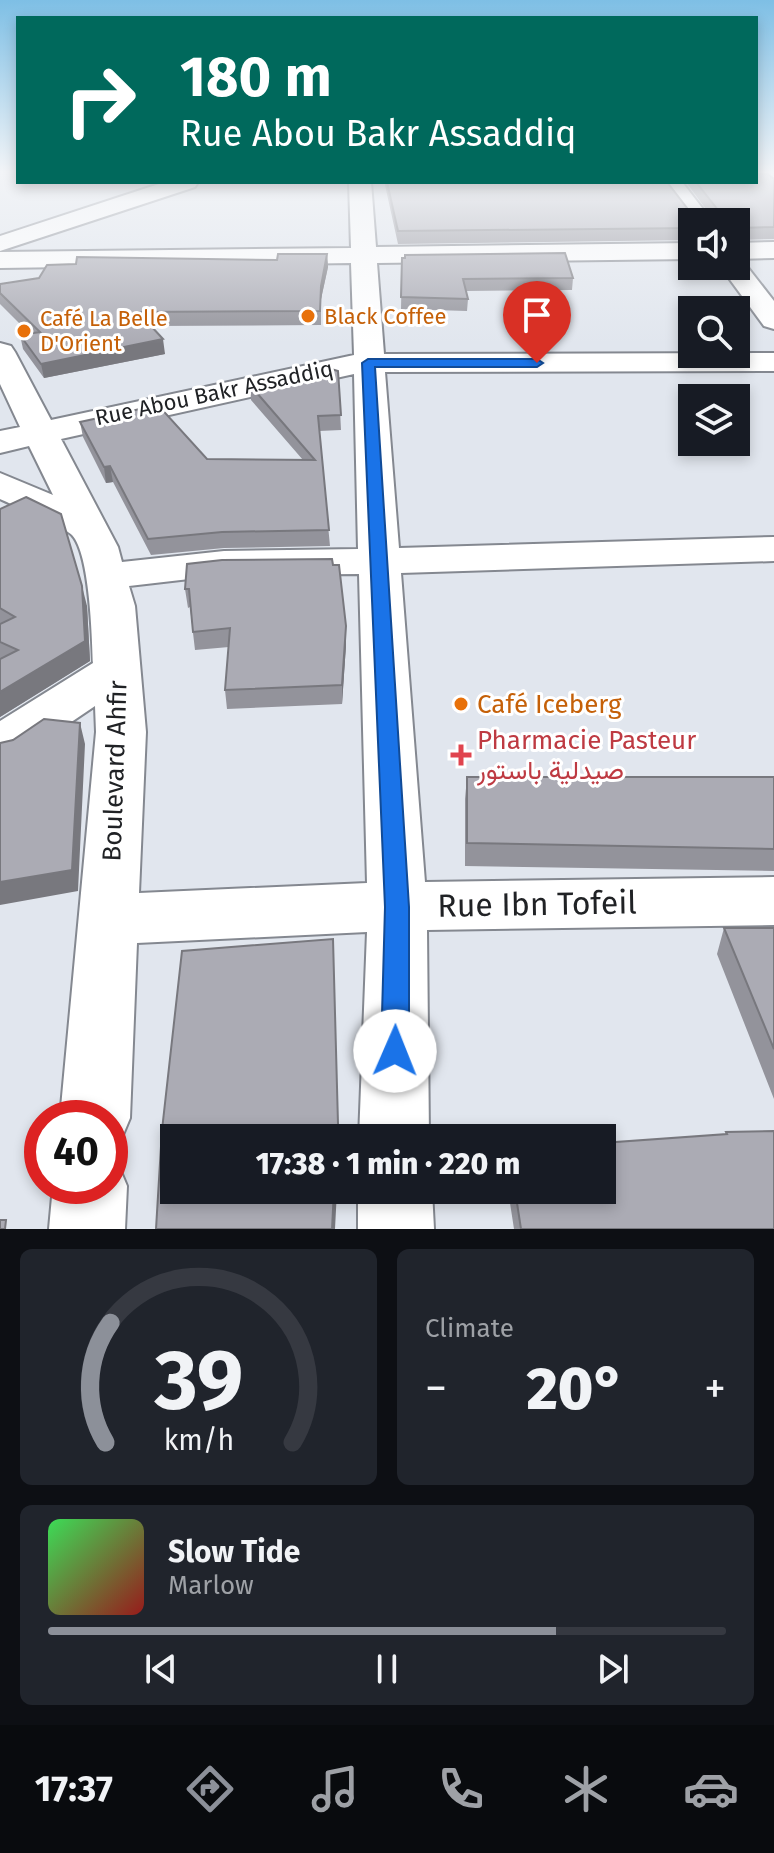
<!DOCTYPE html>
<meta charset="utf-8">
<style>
body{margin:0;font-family:"Fira Sans",Vazirmatn,sans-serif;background:#20242c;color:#f1f3f6;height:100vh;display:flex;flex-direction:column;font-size:30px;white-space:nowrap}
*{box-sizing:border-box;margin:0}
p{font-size:26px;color:#9ea1a6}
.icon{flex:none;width:44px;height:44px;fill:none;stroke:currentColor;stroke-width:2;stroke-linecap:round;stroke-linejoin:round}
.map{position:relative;height:1229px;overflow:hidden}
.details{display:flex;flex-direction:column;gap:20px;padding:20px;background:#0d0f14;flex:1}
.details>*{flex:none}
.hud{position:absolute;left:16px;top:16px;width:742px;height:168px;border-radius:0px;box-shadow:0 4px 12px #0003;background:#00695c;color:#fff;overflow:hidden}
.buttons{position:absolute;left:678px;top:208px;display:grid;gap:16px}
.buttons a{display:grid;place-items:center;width:72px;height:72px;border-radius:0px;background:#171b24;box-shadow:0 4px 12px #0003;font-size:40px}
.speed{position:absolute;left:24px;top:1100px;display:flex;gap:16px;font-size:40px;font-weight:700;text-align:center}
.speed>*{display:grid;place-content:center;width:104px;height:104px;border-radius:50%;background:#171b24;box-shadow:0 4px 12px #0003;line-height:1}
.speed .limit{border:12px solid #d22;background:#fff;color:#111}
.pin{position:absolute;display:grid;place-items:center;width:68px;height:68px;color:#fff;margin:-82px -34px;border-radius:50% 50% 50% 0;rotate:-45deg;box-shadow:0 0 8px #0007}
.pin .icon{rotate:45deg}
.me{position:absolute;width:88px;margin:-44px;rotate:1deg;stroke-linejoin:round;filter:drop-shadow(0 0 6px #0008)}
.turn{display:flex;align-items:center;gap:28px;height:168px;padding:0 32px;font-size:36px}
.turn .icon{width:104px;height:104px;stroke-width:2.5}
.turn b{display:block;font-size:56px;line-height:68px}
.big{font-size:60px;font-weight:800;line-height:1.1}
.details .tile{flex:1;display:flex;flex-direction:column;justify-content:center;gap:12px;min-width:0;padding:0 28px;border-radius:12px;background:#20242c}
.details .dial{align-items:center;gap:0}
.dial svg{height:208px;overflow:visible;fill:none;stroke:#363941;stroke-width:7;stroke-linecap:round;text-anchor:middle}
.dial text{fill:#f1f3f6;stroke:none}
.song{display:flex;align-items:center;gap:24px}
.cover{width:96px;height:96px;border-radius:12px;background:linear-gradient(135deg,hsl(130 70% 55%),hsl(0 70% 35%))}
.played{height:8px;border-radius:4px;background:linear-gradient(90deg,#8c9099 75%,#363941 75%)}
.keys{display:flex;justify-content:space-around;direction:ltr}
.heat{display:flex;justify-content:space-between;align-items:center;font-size:44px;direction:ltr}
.details .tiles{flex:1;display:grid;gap:20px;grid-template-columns:1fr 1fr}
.tile:last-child{grid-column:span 2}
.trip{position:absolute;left:160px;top:1124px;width:456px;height:80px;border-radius:0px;background:#171b24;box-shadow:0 4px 12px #0003;font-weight:800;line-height:80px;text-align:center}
.menu{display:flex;height:128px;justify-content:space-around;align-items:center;background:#090b0e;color:#9ea1a6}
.menu .icon{width:56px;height:56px}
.menu .current{color:#8c9099}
.menu b{font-size:36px;color:#f1f3f6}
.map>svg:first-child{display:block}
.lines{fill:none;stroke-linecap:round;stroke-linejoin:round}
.minor-casing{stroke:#848890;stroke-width:4}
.minor{fill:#fff;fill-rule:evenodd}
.wall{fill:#93939b}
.shaded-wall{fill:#78787e}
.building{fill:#ababb4;stroke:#78787e;stroke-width:2}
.route{fill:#1a73e8;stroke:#114b97;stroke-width:2}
.food-dot{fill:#e8710a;stroke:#fff;stroke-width:3}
.health-dot{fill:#e0444e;stroke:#fff;stroke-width:3}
.labels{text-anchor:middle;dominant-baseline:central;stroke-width:6;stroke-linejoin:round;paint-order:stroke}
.far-food-label{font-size:22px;fill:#c56008;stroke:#fff;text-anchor:start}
.far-street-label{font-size:22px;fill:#202225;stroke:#fff}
.food-label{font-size:26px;fill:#c56008;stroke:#fff;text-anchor:start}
.health-label{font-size:26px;fill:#be3a42;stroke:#fff;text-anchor:start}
.street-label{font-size:26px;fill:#202225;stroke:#fff}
.near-street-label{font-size:32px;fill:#202225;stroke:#fff}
</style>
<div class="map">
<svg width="774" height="1229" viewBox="0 0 774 1229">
<rect width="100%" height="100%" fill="#e1e6ee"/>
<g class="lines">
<!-- minor casing -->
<g class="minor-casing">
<path id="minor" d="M756,172h18v10h-20z
M165,182h33l-3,5 -195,64v-15z
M349,182h22l5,65 316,-4v16l-315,4 7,91 390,-1v18l-389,1 14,176 375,-11v24l-373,12 24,309 349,-5v48l-347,5 2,208h-70l8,-206 -230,11 -7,175 -10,24 -10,4v-28h-50l36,-386 -1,-26 -77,52 -18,5v-42l93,-58c-1,-26 -3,-109 -21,-128 -9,-9 -57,-29 -72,-36v-26l53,22 -24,-49 -29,7v-22l20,-4 -20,-43v-41l11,3 4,6 36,68 303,-65 -3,-92 -351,5v-16l351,-4zM354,374l4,175 -134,2 -102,11 -4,-15 -57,-108zM359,574l8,309 -228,10 7,-161 -11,-126 -6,-20 95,-11z
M660,182h22l31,40h-21v4z
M774,242v16l-38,1v-16z
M736,259l6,1 32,41v28l-10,-3 -44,-60h16z
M110,1158l6,2 11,26 -2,43h-76l4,-43h57z
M358,1190h74l2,39h-76z"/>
</g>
<!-- minor -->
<use href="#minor" class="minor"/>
</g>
<!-- wall -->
<path class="wall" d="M774,179v60l-38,1v-18h-44v18l-294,4 -13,-59v-3h282l27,35 14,-5 -22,-30h70z
M327,254l1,13 -7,32v26l-170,1 14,28 -121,24 -21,-29 -3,-14 10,-1 -30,-30v-20l39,-6 238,-18z
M405,255l168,23 -1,12 -106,1 2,8 -1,12 -66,-2 1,-51h3z
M338,371l3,59 -22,1 11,115 -106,2 -73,7 -38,-73 -7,1 -23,-46 -3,-15 127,37 96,1 -52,-60 -1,-15z
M0,509l87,97 3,55 -90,56z
M187,564l159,62v19l-4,59 -115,5 -2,-19 4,-43 -34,3 -5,-43 -2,1 -3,-19z
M467,777h307v94l-309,-5v-67z
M724,928h50v171l-57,-145z
M726,1132l48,97h-260l-6,-39h94l123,-55z"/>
<!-- shaded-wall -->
<path class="shaded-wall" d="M327,254l1,13 -7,32v26v-39z
M163,339l2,15 -121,24 -3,-14z
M110,466l3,16 -7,1 -2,-16z
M82,586l5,20 3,55 -90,56v-25z
M346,626v19l-4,59v-19z
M80,723l5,21 -7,147 -78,14v-23z
M334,1190h3l-2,39h-3z"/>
<!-- building -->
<path class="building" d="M756,174h12l6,5v48l-36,1 -2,5v-11h-44v6l-294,3 -11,-49h280l27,35 3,-4 21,-3 -22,-28h60z
M565,253l8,25 -110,1 5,20 -67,-2 1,-39h3v-3z
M278,254h49l-6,32 -1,25 -182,1 25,27 -122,25 -21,-29 20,-3 -40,-39v-9l39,-6 8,-13 29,-1 1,-7 200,3z
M328,368l10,3 3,44 -23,1 11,114 -107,2 -74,7 -38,-73 -6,1 -24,-45 78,-17 49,54 108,1 -65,-75z
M26,497l35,17 21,72 3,55 -85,51v-33l18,-9 -18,-8v-18l15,-7 -15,-9v-99z
M332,559l1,6h6l7,61 -4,59 -117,5 5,-62 -37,4 -4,-43h-4l2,-25 35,-4z
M44,719l36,4 -8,147 -72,12v-139l13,-3z
M467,777h307v72l-307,-6z
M724,928h50v121z
M333,939l5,185 -1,14h-163v52h160l-2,39h-176l6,-99 20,-179z
M774,1131v98h-253l-6,-39h87v-47l125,-9 -1,-2z
M0,1220h6l-1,9h-5z"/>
<!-- sky -->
<linearGradient id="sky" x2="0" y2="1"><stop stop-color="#7ebfe5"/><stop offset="0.5" stop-color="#f2f4f7"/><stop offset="1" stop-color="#f2f4f7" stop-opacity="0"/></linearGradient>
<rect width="774" height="344" fill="url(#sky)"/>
<!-- route -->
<path class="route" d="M368,359h169l6,4 -6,4h-162l34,540v144l-4,9 -10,4 -10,-4 -4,-9 4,-144 -23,-544z"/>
<!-- markers -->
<g class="food-dot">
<circle cx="308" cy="316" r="8"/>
<circle cx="24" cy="331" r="8"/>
<circle cx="461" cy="704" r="8"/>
</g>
<path class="health-dot" d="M457 743h8v8h8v8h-8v8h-8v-8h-8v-8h8z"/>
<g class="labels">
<!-- far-food labels -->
<g class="far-food-label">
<text x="324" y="316">Black Coffee</text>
<text x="40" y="318">Café La Belle<tspan x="40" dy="25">D'Orient</tspan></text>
</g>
<!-- far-street labels -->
<g class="far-street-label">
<text transform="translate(214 393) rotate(-12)">Rue Abou Bakr Assaddiq</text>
</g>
<!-- food labels -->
<g class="food-label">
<text x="477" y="704">Café Iceberg</text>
</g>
<!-- health labels -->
<g class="health-label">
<text x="477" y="740">Pharmacie Pasteur<tspan x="477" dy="30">صيدلية باستور</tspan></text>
</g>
<!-- street labels -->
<g class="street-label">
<text transform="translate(115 771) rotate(-88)">Boulevard Ahfir</text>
</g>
<!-- near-street labels -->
<g class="near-street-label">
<text transform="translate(537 904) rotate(-1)">Rue Ibn Tofeil</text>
</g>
</g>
</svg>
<div class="buttons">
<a><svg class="icon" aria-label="sound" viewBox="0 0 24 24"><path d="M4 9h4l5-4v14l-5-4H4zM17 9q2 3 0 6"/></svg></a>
<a><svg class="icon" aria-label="search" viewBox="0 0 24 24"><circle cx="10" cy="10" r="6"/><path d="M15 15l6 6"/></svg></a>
<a><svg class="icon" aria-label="layers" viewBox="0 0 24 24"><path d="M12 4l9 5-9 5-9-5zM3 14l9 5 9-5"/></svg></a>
</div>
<div class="speed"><div class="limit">40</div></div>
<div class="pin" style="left:537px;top:363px;background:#d93025"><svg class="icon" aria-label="arrive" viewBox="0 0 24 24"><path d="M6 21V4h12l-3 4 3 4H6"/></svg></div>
<svg class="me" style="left:395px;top:1051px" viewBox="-20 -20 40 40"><circle r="19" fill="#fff"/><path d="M0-13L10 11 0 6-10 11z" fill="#1a73e8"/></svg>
<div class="trip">17:38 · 1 min · 220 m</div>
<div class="hud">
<div class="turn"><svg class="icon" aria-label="right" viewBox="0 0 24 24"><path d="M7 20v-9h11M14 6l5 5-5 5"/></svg><div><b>180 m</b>Rue Abou Bakr Assaddiq</div></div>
</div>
</div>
<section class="details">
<div class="tiles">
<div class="tile dial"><svg viewBox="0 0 100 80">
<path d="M14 69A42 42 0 1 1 86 69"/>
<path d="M14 69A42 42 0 0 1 16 23" stroke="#8c9099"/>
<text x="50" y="56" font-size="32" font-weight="700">39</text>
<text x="50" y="72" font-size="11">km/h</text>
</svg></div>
<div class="tile"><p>Climate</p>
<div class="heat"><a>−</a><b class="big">20°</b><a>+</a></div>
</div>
<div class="tile">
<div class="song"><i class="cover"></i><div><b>Slow Tide</b><p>Marlow</p></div></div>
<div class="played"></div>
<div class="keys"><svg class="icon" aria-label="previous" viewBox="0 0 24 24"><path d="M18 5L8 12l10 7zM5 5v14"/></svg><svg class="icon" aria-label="pause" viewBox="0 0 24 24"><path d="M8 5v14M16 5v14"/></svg><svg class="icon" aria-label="next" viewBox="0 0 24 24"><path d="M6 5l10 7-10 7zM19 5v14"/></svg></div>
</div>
</div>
</section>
<nav class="menu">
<b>17:37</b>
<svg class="icon current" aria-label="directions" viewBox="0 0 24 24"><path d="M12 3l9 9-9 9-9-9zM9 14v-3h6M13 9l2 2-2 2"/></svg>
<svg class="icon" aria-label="music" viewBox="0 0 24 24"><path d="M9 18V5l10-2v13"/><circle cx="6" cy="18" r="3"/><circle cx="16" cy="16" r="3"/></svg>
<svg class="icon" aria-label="phone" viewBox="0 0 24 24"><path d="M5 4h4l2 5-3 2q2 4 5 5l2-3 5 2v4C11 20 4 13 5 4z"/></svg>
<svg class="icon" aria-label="climate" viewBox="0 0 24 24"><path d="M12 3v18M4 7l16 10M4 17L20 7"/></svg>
<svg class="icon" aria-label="car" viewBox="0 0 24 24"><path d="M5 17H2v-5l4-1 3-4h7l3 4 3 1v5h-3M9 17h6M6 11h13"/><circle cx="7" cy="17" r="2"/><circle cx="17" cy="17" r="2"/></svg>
</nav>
